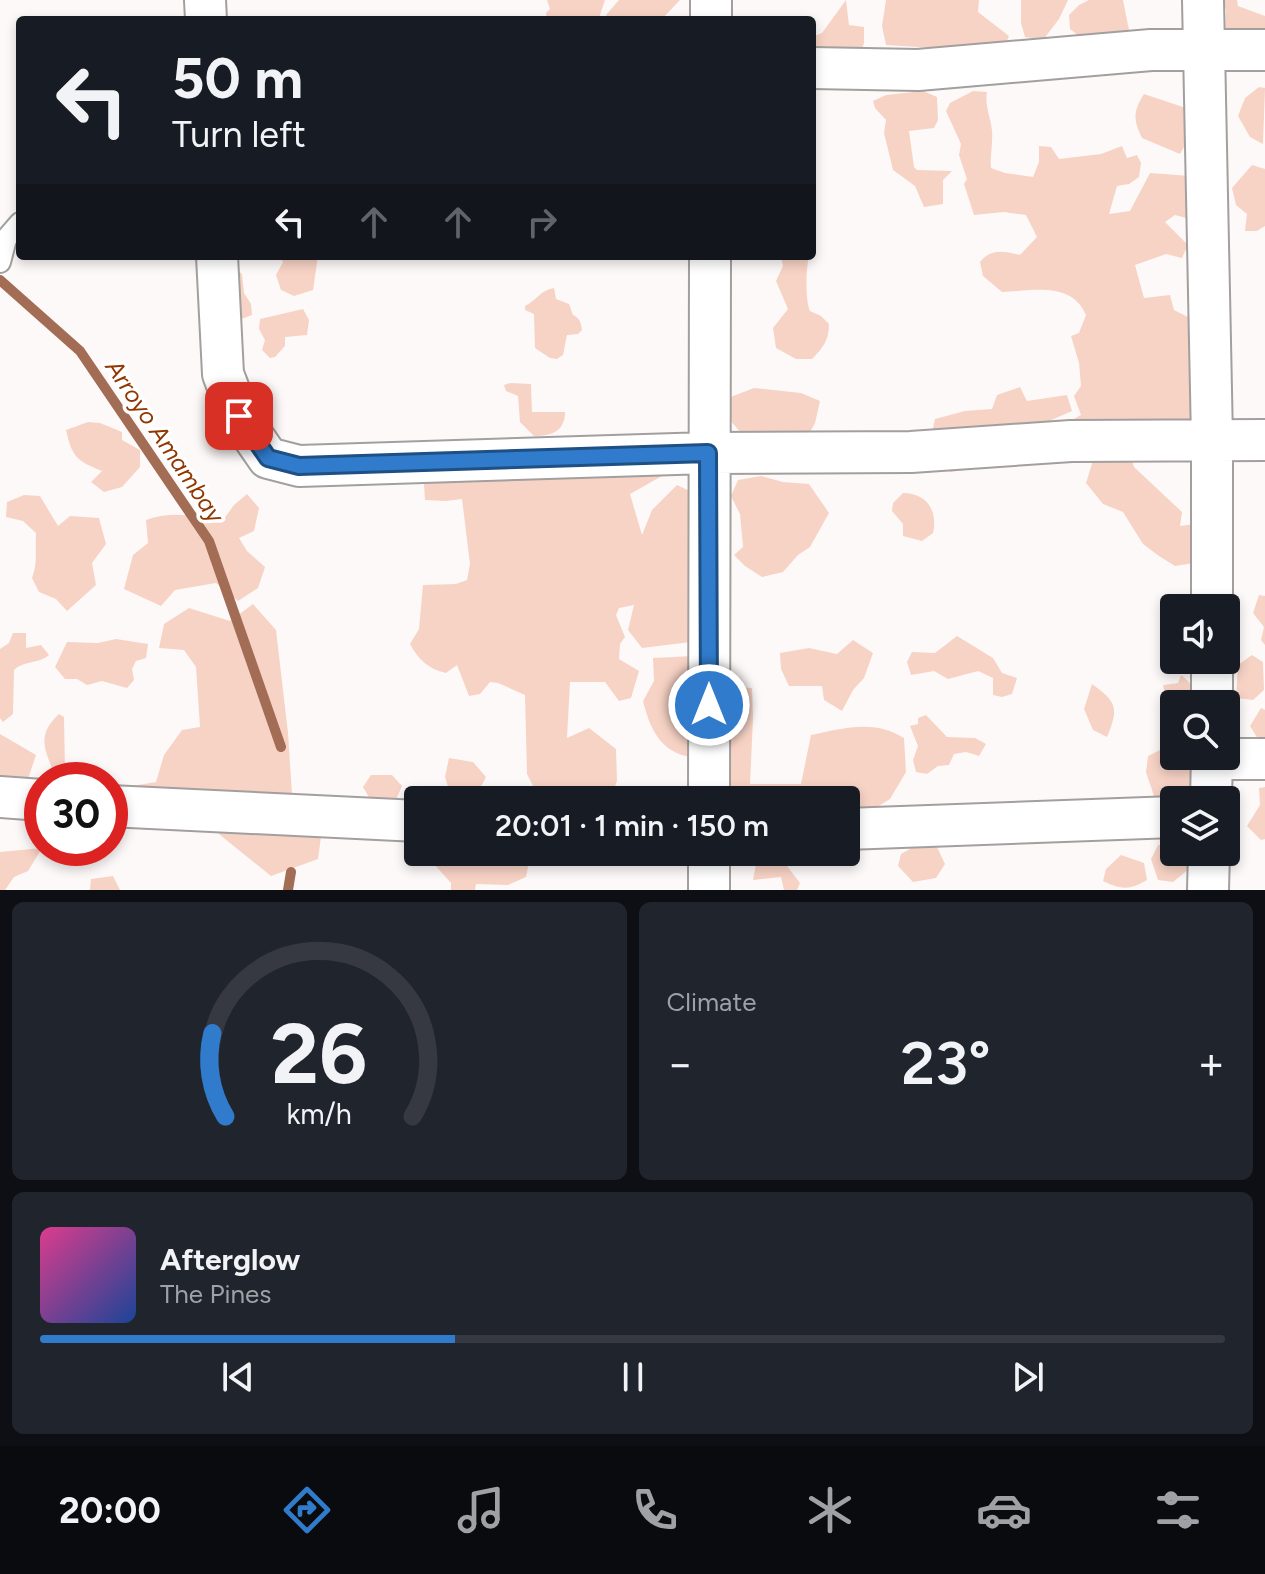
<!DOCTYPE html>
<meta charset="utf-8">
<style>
body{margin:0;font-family:Figtree,sans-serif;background:#20242c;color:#f1f3f6;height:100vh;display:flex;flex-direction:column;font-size:30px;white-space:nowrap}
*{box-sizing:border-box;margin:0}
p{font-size:26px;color:#9ea1a6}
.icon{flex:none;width:44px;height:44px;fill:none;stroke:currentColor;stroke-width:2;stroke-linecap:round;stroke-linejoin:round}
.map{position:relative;height:890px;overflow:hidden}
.side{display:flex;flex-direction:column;gap:12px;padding:12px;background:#0d0f14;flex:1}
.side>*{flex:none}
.hud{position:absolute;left:16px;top:16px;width:800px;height:244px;border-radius:8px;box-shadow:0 4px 12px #0003;background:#171b24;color:#f1f3f6;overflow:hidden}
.controls{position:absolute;left:1160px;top:594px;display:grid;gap:16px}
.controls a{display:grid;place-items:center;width:80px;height:80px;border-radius:8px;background:#171b24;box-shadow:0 4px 12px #0003;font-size:40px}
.speed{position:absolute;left:24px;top:762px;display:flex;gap:16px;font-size:40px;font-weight:700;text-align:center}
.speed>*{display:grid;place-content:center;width:104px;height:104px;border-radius:50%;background:#171b24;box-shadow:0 4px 12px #0003;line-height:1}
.speed .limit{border:12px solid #d22;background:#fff;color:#111}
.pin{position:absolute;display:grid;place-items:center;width:68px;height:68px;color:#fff;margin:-34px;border-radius:16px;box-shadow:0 4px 12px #0006}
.me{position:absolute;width:88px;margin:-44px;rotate:0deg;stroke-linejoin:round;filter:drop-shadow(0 0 6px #0008)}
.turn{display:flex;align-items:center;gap:28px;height:168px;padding:0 24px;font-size:36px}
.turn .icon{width:104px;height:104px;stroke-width:2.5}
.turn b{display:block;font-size:56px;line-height:68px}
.lanes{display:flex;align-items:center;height:76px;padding:0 24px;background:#0003;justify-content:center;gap:40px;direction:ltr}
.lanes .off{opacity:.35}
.big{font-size:60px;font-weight:600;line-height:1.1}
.side .widget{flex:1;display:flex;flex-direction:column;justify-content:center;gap:12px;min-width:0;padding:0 28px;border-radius:12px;background:#20242c}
.side .dial{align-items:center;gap:0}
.dial svg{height:208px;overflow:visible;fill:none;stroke:#363941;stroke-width:7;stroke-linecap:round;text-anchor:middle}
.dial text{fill:#f1f3f6;stroke:none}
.song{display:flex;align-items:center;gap:24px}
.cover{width:96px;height:96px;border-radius:12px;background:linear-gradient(135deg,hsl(330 70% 55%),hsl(220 70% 35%))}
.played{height:8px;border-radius:4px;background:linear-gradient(90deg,#307bcb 35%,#363941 35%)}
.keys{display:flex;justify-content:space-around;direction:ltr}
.heat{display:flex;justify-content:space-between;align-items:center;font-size:44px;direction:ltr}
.side .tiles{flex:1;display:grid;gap:12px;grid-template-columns:1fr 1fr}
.widget:last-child{grid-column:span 2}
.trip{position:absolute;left:404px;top:786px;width:456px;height:80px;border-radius:8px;background:#171b24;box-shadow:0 4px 12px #0003;font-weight:600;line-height:80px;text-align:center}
.menu{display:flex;height:128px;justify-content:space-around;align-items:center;background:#090b0e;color:#9ea1a6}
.menu .icon{width:56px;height:56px}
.menu .current{color:#307bcb}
.menu b{font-size:36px;color:#f1f3f6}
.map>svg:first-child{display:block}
.green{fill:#f7d3c5}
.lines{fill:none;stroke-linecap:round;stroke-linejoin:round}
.stream{stroke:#a36c55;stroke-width:10}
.service-casing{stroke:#a39f9e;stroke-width:24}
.minor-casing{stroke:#a39f9e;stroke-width:44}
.service{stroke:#fff;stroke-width:20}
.minor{stroke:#fff;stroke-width:40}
.route-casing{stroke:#1f5084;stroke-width:20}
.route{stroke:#307bcb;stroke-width:14}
.labels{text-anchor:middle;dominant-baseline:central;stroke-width:7;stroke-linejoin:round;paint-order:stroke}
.water-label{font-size:24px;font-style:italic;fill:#923600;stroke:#fff}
</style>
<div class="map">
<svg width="1265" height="890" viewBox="0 0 1265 890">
<rect width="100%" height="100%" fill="#fdf9f8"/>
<!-- green -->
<path class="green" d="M547,0h58l-5,15 1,5h-54l-1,-7 4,-4z
M619,0h61l-19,20h-52l-3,-5z
M846,0l3,25 15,2v16l-3,9 -49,1v-16l10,-4z
M886,0h93l-1,12 31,24 -16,38 -23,8 -36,-34 -48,-3 -4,-19z
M1021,0h47l-9,19 -16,21 -18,-3 -4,-14z
M1089,0h34l8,40 -10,4 -16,-11 -26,3 -9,-7 -1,-14 10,-10z
M1212,0h25l1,6 27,10v40l-40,-16 1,-31z
M1259,87l6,1 -2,56 -13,-7 -12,-21 7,-18z
M923,91l14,6 1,23 -4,8 -25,3 5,36 3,3 35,1 -9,9v24l-19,3 -9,-21 -22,-16 -9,-37 2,-13 -11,-12 -2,-7 13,-6z
M973,91l14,1c-3,17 7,31 5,48 0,10 -2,18 -1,28l14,5 28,4 6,-15v-16l12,1 8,12 42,-5 21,-8 5,12 10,-3 4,8 -2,14 -10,7 -12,2 -8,28 21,-3 20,-38 40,3v43l-15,-4 -10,7 23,23 -6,13 -16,-4 -31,11 9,33 26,-3 4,15 28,14 -6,94 -19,18 -51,4 8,27 48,45 -2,14 15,-2 12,37 -32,5 -16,-10 -16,-12 -20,-32 -20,-8 -17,-21 14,-45 -33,-15 14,-8 -7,-19 7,-10 -2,-23 -8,-27 8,-3 7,-18c-15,-34 -53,-24 -84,-23l-19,-16 -3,-14c11,-14 24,-11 40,-7l17,-18 -11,-22 -22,-3 -30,3 -10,-31 3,-5 -8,-24 2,-11 -15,-33 4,-8z
M1144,94l42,14 4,29 -10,17 -38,-16c-9,-18 -9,-27 2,-44z
M1252,165l13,4v57l-8,5h-12l2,-17 -11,-9 -4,-17z
M280,256h38l-5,34 -19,6 -13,-6 -5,-15 7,-13z
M781,256h28c-3,13 -4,44 1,55l11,5 8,8c0,16 -6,24 -17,35h-16l-20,-11 -3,-20 15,-19 -12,-28 7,-15z
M235,268l7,6 2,19 7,11 1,11 -16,6z
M554,288l2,11 13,5 4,11c7,3 8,8 9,15l-4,4 -11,1 -4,20 -6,4 -7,-1 -15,-10 -1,-34 -9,-4v-4c11,-5 15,-16 29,-18z
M303,309l6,11 -2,15 -22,2v9l-10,11 -5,1 -8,-8 3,-10 -6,-11 1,-10z
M510,383l21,1 1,28h33c0,19 -13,24 -31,24l-14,-14 -2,-26 -12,-5 -2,-6z
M1020,387l7,14 40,-6 5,16 -25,11 -23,33 -24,-13 -22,26 -28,4 -22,-21 7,-32 30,-8 27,-2 5,-14z
M754,388l47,5 19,8 -5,22 -10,19 -58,-2 -17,-20 -7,-20z
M88,422l12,1 22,9v8l18,10v17l-18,20 -18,5 -13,-10 11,-11c-25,-10 -30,-14 -36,-41z
M446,467l223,5 -39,22 12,41 10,-25 25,-25 46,22 -32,135 -49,6 -14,-18 6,-25 -15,3 -3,7 9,22 -5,7 -1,15 20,12 -8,27 -12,3 -14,-19h-35l-3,56 22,-10 27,21 1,32 -7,19h-65l-11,-12 -7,-14 -2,-79 -27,-12 -8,-1 -10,12 -11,2 -12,-31 -11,8c-18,-4 -28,-14 -36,-29l9,-15 4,-44 33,-1 11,-4 3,-16 -8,-65 -16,2 -21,-1 -1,-16z
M761,476l22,6 26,2 20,29 -19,34 -12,8 -15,17 -21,5 -17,-11 -11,-11 9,-8 -3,-33 -9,-18 7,-16z
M903,493c24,0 35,18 30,40l-11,8 -19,-5v-12l-11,-13 1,-8z
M247,494l12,14 -5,23 -15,7 8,13 18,16 -7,21 -20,13 -22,-18 -41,7 -14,16 -37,-17 9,-34 15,-12 -2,-23c26,-9 49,-5 75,3l13,-18z
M24,495l16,1 18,30 12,-10 29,2 7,26 -14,19 4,22 -29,26 -11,-12 -17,-7 -7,-14c6,-16 3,-28 4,-45l-13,-12 -17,-4 1,-15z
M1259,595l6,1v49l-4,-5 3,-13 -11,-14z
M253,604l23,26 12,103 6,91 28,5 -4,30 -47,17 -62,-50 -64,4 -15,-19 -4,-24 30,-5 8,-27 18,-25 18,-3 -4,-60 -12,-17 -25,-2 5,-24 25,-16 41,13z
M13,633h13v15l15,-3 8,10c-10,9 -24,5 -35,15l-1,44 -10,8 -3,-4v-69l9,-6z
M957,636l36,22 9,15 15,5 -5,16 -10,3 -9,-2v-17l-15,-7 -30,8 -14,-8 -23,4 -4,-13 5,-10 23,1z
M116,639l32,5 -2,14 -10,3 -4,8 2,11 -7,8 -25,-7 -15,4 -10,-6h-12l-10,-12 12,-25 31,1z
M853,640l20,13 -9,25 -11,12 -11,21 -18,-11 -2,-14h-33l-8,-17 -1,-16 29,-5 28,6z
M1252,655l11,7 1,28 -11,10 -17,-2 2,-33z
M693,656l6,102c-36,-2 -48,-25 -56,-57l11,-20 -1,-23z
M717,674l15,13 20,1 1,30 -3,66h51l10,-49c31,-7 64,-16 93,3l2,34 -16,27 -21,13 -23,3v-15h-116l-7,-22z
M1181,675c11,8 14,15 14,29h-21l-9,-10 -2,-9 15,-2z
M1092,684c25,18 27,24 15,53l-14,-7 -9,-21z
M1261,708l4,2v36l-4,-2 -11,-18z
M59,714l5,3 1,54 19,1 13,8h-41c-8,-27 -23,-42 3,-66z
M926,715l21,22 28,1 11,6 -7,12 -13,-4 -12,2 -5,11 -11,1 -11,8 -11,-2 -3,-12 5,-14 -8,-20 8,-2v-6z
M0,734l36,21 -10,30 -26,21z
M1162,749l12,4v3l11,1 6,15 -2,19 -19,11 -16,-6 -8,-24 2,-16z
M449,758l24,4 13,15 -11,21 -23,2 -7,-23z
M371,775h21l10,11 -9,20 -20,-2 -10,-17z
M1265,787v52l-4,1 -14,-14 13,-21 -1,-17z
M648,791h20l9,9h-36z
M917,845l20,2 8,17 -9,14 -23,4 -15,-16 3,-12z
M1158,845h16v7h9l6,17 -16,13 -15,-2 -7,-21z
M42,848l-14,23 -14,6 -9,13h-5v-38z
M444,852l23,4 5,-4h48l10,5 -4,20 -18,8 -32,-1 -1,6h-24v-7l-18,-20 1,-5z
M1121,855l23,8 3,17c-17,10 -25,10 -44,1l3,-12z
M781,858l19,25 -3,7h-13l-3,-13 -28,3 3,-16z
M113,876l7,14h-30l1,-11z"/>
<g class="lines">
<!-- stream -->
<path class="stream" d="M0,280l80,71 129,190 72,206
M288,890l3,-18"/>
<!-- service casing -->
<g class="service-casing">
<path id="service" d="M0,262l6,-23 14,-16"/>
</g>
<!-- minor casing -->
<g class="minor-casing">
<path id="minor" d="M205,0l1,20
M711,0v20
M1203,0l9,439v169
M812,68l106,2 233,-20h114
M217,256l6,118 16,42 29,42 31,8 409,-13 203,-1 160,-11 194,-1
M1212,660v44
M1212,759h53
M0,797l42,3
M709,800l1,-544
M1211,800l1,-44
M110,806l308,15
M846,829l328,-12
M709,852v38
M1208,890l1,-38"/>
</g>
<!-- service -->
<use href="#service" class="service"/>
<!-- minor -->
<use href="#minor" class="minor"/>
</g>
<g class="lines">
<!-- route casing -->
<g class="route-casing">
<path id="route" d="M239,416l29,42 31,8 409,-13 1,252"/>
</g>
<!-- route -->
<use href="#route" class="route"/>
</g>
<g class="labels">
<!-- water labels -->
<g class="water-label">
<text transform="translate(165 441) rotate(56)">Arroyo Amambay</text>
</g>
</g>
</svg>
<div class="controls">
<a><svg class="icon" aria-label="sound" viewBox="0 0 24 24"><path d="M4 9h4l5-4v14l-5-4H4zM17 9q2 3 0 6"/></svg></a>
<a><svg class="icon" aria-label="search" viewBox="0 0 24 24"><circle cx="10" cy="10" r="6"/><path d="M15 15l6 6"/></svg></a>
<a><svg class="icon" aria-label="layers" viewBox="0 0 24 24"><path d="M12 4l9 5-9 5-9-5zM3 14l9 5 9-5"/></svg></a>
</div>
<div class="speed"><div class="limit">30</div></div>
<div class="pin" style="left:239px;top:416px;background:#d93025"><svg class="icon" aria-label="arrive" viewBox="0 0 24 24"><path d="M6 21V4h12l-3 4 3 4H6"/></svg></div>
<svg class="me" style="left:709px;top:705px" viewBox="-20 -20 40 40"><circle r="17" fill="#307bcb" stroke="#fff" stroke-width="3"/><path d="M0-11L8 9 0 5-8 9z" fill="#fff"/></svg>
<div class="trip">20:01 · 1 min · 150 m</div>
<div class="hud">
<div class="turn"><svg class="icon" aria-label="left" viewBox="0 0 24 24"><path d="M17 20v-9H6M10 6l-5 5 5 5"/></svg><div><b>50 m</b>Turn left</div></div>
<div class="lanes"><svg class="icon" aria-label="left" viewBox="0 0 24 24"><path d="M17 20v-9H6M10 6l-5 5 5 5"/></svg><svg class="icon off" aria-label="ahead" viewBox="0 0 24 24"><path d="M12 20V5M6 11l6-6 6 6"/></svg><svg class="icon off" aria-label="ahead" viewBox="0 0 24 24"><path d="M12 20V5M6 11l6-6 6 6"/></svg><svg class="icon off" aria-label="right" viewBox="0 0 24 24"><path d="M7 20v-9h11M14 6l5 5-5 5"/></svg></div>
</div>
</div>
<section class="side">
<div class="tiles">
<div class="widget dial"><svg viewBox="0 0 100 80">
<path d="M14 69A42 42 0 1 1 86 69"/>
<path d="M14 69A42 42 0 0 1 9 37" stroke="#307bcb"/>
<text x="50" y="56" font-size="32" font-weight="700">26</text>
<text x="50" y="72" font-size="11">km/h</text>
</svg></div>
<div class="widget"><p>Climate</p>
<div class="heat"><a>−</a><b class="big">23°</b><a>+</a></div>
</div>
<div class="widget">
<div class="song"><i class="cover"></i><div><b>Afterglow</b><p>The Pines</p></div></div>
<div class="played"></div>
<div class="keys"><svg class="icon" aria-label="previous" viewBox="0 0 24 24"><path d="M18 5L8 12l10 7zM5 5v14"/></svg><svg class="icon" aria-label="pause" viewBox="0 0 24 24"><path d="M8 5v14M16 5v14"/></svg><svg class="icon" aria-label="next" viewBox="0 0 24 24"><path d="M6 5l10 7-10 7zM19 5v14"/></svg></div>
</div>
</div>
</section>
<nav class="menu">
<b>20:00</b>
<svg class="icon current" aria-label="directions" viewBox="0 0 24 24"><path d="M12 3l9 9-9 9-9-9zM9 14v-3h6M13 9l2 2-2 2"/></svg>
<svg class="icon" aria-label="music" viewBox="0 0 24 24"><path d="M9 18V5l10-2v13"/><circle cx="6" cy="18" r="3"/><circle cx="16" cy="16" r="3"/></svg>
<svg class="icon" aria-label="phone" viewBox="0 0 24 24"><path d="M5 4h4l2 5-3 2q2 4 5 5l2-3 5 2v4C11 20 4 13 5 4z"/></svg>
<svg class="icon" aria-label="climate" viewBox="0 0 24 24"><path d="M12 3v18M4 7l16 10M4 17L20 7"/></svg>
<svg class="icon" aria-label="car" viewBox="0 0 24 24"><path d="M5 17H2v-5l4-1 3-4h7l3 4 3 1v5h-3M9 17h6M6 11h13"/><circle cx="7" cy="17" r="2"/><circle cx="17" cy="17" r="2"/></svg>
<svg class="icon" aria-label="filters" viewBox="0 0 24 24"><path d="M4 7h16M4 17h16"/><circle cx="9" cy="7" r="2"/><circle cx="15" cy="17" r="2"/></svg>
</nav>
